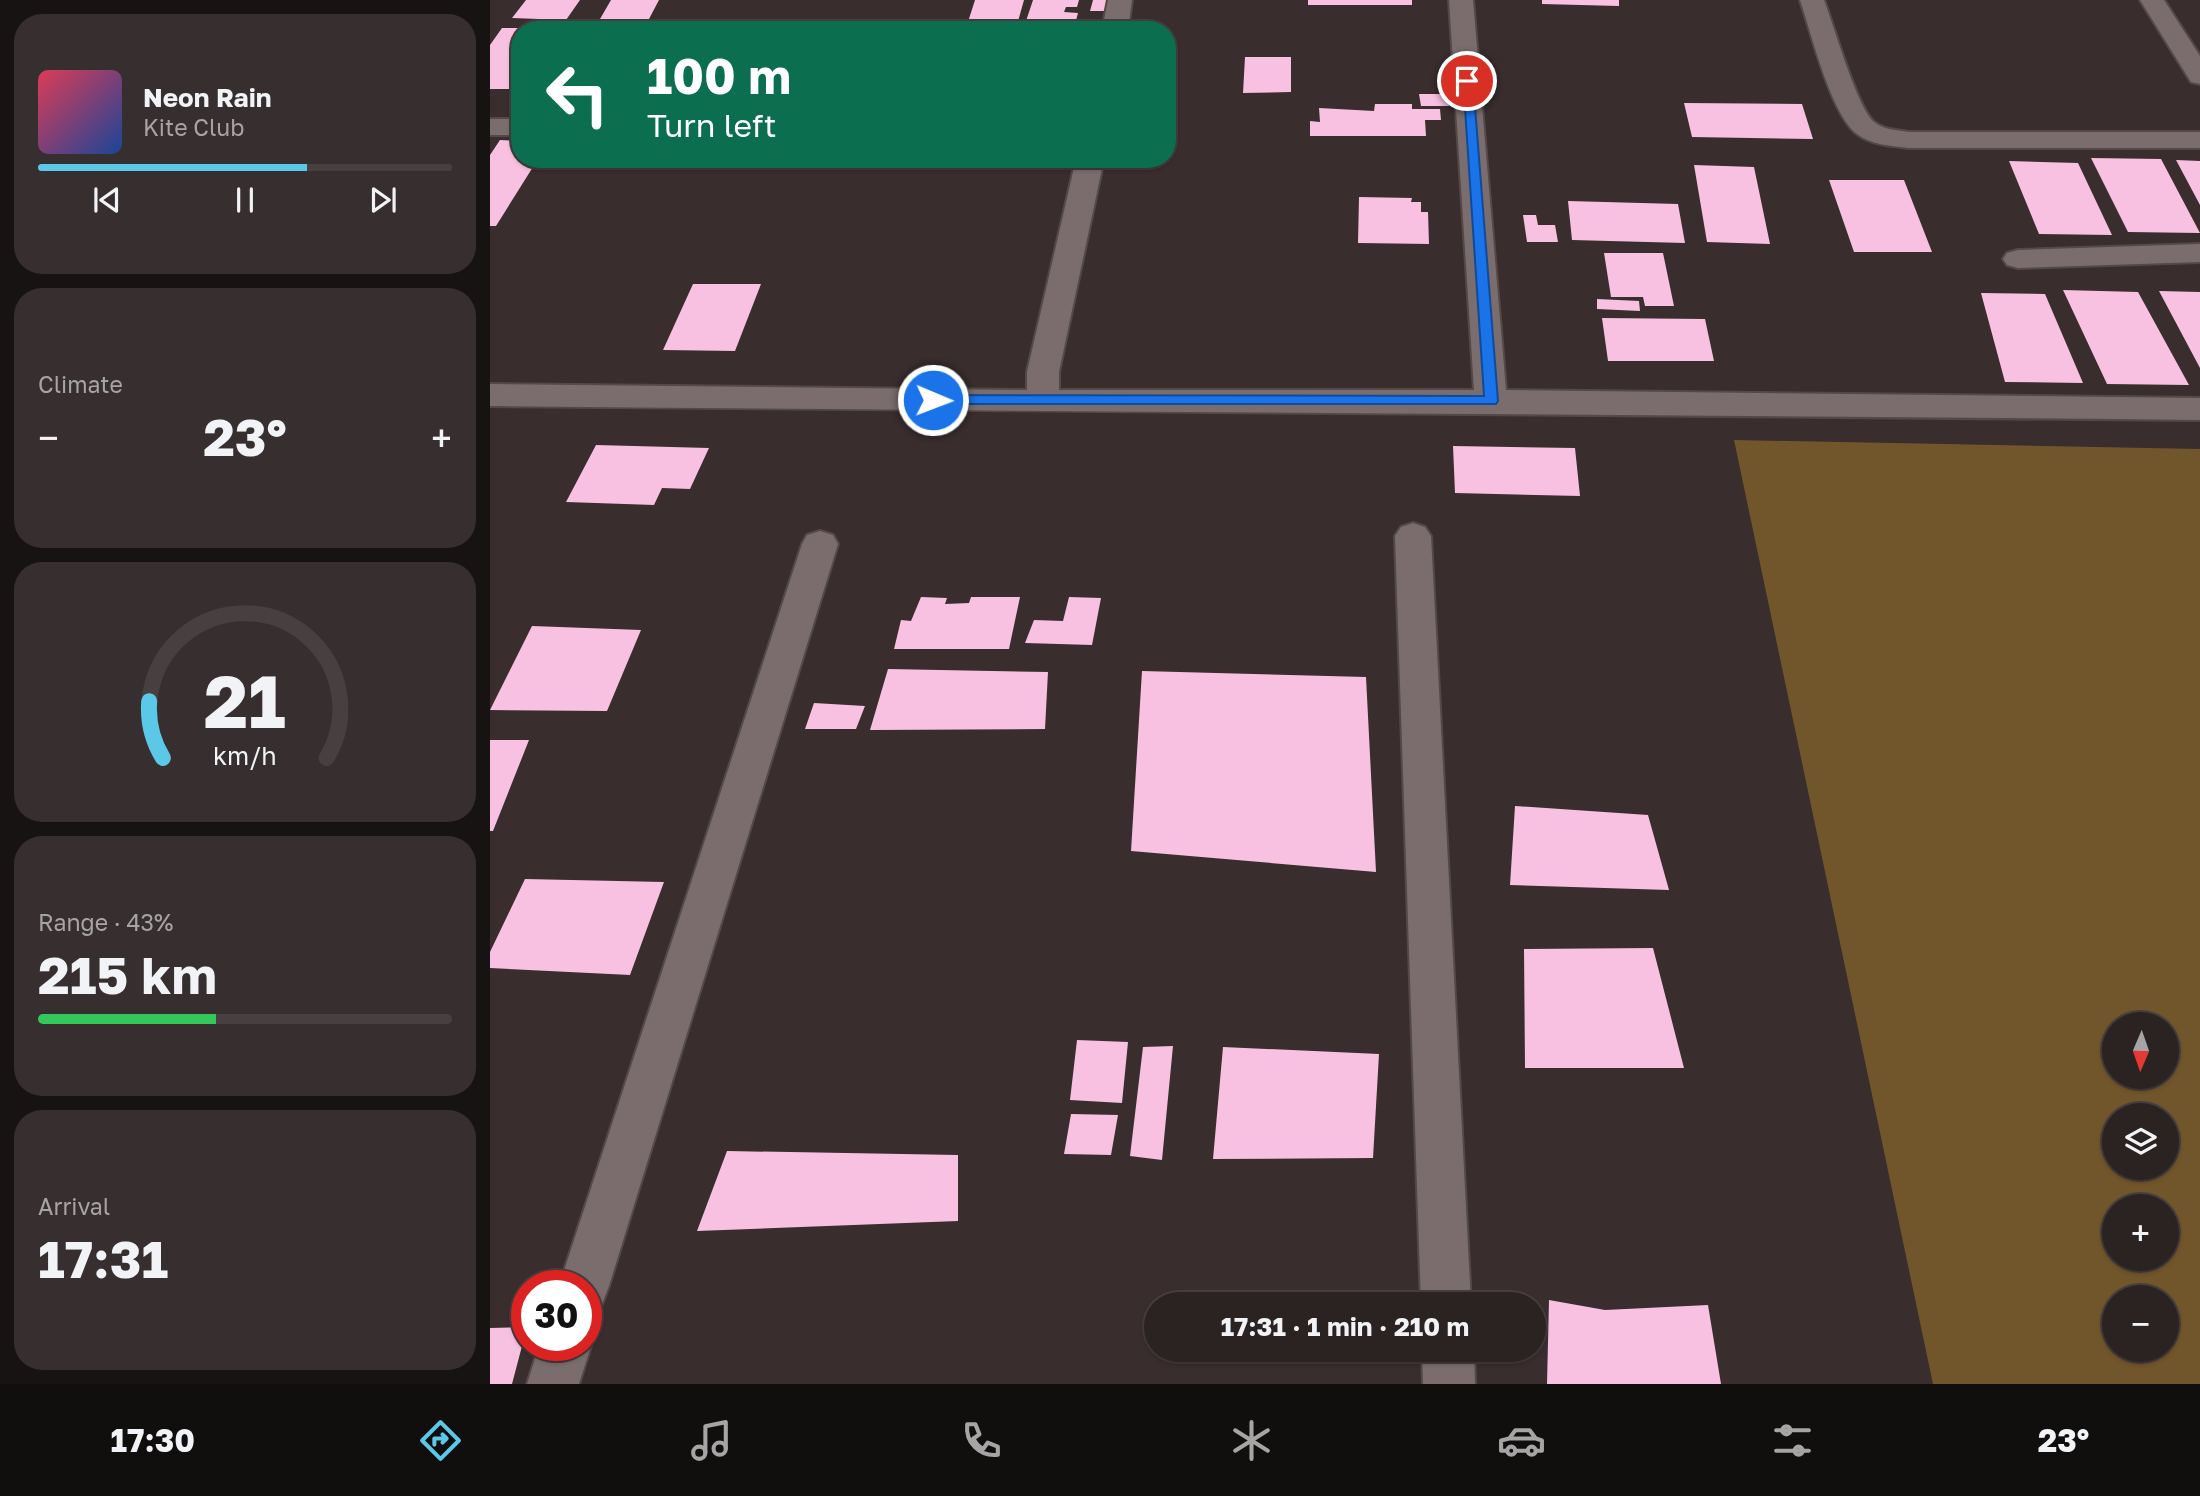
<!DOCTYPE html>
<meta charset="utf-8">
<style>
body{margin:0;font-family:"Golos Text",sans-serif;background:#372f2f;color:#f1f3f6;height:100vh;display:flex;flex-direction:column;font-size:26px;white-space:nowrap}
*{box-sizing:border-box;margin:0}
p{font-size:23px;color:#a6a4a5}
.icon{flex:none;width:38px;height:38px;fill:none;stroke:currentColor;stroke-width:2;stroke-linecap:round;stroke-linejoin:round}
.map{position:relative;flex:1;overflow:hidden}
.panel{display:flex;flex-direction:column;gap:14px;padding:14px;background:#181313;width:490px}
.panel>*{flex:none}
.banner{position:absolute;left:21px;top:21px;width:665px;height:147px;border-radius:28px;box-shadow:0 2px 5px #0004,0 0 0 2px #473f40;background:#0b6e4f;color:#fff;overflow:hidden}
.needle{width:46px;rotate:182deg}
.tools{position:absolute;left:1612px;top:1012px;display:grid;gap:14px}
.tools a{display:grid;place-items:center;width:77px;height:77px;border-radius:50%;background:#2b2222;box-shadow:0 2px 5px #0004,0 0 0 2px #473f40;font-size:35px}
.speed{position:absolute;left:21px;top:1270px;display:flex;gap:14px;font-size:35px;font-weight:700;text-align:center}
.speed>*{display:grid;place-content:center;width:91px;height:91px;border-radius:50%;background:#2b2222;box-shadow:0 2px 5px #0004,0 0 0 2px #473f40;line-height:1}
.speed .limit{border:10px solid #d22;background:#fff;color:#111}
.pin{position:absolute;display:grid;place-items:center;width:60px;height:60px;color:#fff;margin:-30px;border:4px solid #fff;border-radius:50%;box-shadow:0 2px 7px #0007}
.me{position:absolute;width:77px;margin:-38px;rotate:91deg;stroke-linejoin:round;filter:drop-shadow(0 0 5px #0008)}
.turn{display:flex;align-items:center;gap:24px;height:147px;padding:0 21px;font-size:32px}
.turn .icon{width:91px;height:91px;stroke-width:2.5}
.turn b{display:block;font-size:49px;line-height:60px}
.big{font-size:52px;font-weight:700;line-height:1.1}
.panel .widget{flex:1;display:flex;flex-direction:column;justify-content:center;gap:10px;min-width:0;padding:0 24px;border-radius:28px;background:#372f2f}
.panel .dial{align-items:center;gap:0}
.dial svg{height:182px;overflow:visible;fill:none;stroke:#473f40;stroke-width:7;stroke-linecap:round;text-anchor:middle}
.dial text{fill:#f1f3f6;stroke:none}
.song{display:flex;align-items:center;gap:21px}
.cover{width:84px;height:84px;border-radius:10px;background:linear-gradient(135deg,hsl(350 70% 55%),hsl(220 70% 35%))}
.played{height:7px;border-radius:4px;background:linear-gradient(90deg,#5ac8e6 65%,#473f40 65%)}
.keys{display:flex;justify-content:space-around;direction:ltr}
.heat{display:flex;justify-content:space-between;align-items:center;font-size:38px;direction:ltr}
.charge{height:10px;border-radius:5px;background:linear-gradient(90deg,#34c759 43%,#473f40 0)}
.trip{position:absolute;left:654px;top:1292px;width:402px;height:70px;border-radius:35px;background:#2b2222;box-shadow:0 2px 5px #0004,0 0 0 2px #473f40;font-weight:700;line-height:70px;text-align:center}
.menu{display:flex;height:112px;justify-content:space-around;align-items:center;background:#110e0e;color:#a6a4a5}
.menu .icon{width:49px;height:49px}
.menu .active{color:#5ac8e6}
.menu b{font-size:32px;color:#f1f3f6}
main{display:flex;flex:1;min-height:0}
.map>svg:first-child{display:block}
.green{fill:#71552b;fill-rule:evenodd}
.building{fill:#f8c1e1}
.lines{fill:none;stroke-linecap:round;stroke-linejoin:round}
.minor-casing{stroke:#534949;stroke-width:4}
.minor{fill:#7b6d6e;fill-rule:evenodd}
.route{fill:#1a73e8;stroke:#114b97;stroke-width:2}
</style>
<main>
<section class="panel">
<div class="widget">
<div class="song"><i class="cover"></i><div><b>Neon Rain</b><p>Kite Club</p></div></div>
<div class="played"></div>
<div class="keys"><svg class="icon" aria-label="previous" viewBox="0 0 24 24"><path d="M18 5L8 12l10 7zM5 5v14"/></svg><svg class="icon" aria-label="pause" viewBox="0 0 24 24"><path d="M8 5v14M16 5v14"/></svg><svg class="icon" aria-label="next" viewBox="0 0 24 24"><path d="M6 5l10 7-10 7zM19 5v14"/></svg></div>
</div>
<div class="widget"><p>Climate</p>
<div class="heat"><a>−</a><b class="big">23°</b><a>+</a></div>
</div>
<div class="widget dial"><svg viewBox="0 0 100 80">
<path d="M14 69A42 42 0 1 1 86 69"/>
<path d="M14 69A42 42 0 0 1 8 44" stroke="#5ac8e6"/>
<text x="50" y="56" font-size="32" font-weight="700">21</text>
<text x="50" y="72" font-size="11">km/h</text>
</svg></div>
<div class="widget"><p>Range · 43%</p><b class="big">215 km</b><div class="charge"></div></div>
<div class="widget"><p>Arrival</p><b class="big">17:31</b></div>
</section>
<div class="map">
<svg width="1710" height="1384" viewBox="0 0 1710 1384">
<rect width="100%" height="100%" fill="#392d2e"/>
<!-- green -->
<path class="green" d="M1244,440l466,9v935h-267zM1624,1024h52v52h-52zM1624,1115h52v52h-52zM1624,1206h52v52h-52zM1624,1297h52v52h-52z"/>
<!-- building -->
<path class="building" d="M36,0h54l-14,20 -54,-2z
M121,0h48l-10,19h-49z
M485,0h49l-7,25h-50z
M543,0h46l-2,7h-11l-2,5 14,1 -4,15 -50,-1z
M603,0h17l-3,11h-17z
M818,0h104v5h-104z
M1052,0h77v6l-77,-2z
M12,28h18v61h-30v-44z
M755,57h46v35l-48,1z
M929,94h28l2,12h-28z
M1194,103l118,1 11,35 -121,-2z
M885,104h37v5h28l1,11h-16l1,16h-116v-15l10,1 -1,-14 55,3z
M10,140l20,1v18h18l-42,67h-6v-71z
M1601,158l70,1 39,74 -72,-1z
M1686,160l24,1v44z
M1519,161l69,2 34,72 -73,-1z
M1204,165l60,2 16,77 -63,-2z
M1339,180h75l28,72h-78z
M869,197l53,1 -1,4h10v10h7l1,32 -71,-1z
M1078,201l110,3 7,39 -113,-3z
M1033,215h13l2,10h17l3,17h-31z
M1114,253h59l11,53h-29l-2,-9h-32z
M203,284h68l-26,67 -72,-1z
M1573,290l75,2 51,93 -82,-1z
M1669,291l41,1v76z
M1491,293l64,1 38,89 -78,-1z
M1107,299l42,2 1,10 -43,-2z
M1112,318l103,1 9,42h-106z
M106,445l113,3 -19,41 -28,-1 -8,17 -88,-3z
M963,446l122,2 5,48 -125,-3z
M431,597l26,1 -2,6 24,-1 2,-6h49l-11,52h-115l7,-29 10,1z
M579,597l32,1 -9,47 -67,-2 9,-23 29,1z
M42,626l109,4 -34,81 -117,-1z
M398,669l160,3 -3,57 -175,1z
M652,671l224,6 10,195 -245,-21z
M324,703l51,3 -9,23h-51z
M0,740h39l-36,91h-3z
M1025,806l133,9 21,75 -159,-5z
M35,879l139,3 -34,93 -140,-7v-16z
M1163,948l31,120h-159l-1,-119z
M587,1040l51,2 -6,61 -52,-3z
M683,1046l-11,114 -32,-4 13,-109z
M733,1047l156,7 -6,104 -160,1z
M581,1114l47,1 -7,40 -47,-1z
M237,1151l231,4v66l-261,10z
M1059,1300l56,10 103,-5 13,79h-174z
M37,1327l-15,57h-22v-56z"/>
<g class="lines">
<!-- minor casing -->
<g class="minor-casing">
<path id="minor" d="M618,0h24l-4,30h-26z
M959,0h24l33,390 694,8v22c-570,-6 -1140,-8 -1710,-14v-22l537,6v-18l49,-213h28l-45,213v18h415z
M1310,0h24c10,26 32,104 49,121 10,9 24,9 36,11h291v16h-291c-17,-2 -38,-3 -52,-14 -26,-19 -46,-102 -57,-134z
M1650,0h24l36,56v28l-9,-2z
M0,119h30v16h-30z
M1710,244v18l-182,6 -11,-3 -4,-6 4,-6 11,-3z
M923,523l12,4 6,9 40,768h-50l-26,-768 6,-9z
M330,531l13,4 5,9 -229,742 -7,18 -16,6v-24h-27l243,-742 5,-9z
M96,1335l5,11 -12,38h-52l12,-38h47z
M932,1349h52l1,35h-52z"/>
</g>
<!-- minor -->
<use href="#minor" class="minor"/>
</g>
<!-- route -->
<path class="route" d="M973,78l10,3 25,320 -2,3h-563l-7,-4 7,-5 551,1z"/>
</svg>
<div class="tools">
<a><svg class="needle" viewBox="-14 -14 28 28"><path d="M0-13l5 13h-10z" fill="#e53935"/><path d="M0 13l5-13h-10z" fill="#a6a4a5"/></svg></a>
<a><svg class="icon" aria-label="layers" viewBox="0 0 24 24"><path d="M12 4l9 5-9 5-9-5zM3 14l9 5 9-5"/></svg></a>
<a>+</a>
<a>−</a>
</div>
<div class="speed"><div class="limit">30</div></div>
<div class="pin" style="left:977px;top:81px;background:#d93025"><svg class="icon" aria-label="arrive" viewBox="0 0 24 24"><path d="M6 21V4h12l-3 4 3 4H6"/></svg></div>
<svg class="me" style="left:443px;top:400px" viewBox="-20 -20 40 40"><circle r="17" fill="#1a73e8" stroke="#fff" stroke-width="3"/><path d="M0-11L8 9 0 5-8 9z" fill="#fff"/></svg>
<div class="trip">17:31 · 1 min · 210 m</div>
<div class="banner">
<div class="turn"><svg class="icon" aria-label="left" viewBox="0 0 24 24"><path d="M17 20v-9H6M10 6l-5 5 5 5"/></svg><div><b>100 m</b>Turn left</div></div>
</div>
</div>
</main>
<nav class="menu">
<b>17:30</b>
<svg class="icon active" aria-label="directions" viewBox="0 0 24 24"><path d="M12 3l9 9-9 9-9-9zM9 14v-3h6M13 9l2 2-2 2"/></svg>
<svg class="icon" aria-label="music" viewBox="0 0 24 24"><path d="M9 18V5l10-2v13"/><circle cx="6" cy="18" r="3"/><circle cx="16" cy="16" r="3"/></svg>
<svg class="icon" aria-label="phone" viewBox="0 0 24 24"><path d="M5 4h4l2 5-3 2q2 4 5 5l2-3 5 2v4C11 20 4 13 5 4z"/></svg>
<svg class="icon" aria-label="climate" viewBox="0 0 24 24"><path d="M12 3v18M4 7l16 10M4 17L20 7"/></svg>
<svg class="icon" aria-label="car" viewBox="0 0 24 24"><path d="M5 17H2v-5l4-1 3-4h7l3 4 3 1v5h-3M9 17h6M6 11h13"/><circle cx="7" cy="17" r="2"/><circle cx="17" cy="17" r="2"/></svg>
<svg class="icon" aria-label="filters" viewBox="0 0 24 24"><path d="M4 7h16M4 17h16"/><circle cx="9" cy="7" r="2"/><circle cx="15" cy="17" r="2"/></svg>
<b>23°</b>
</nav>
